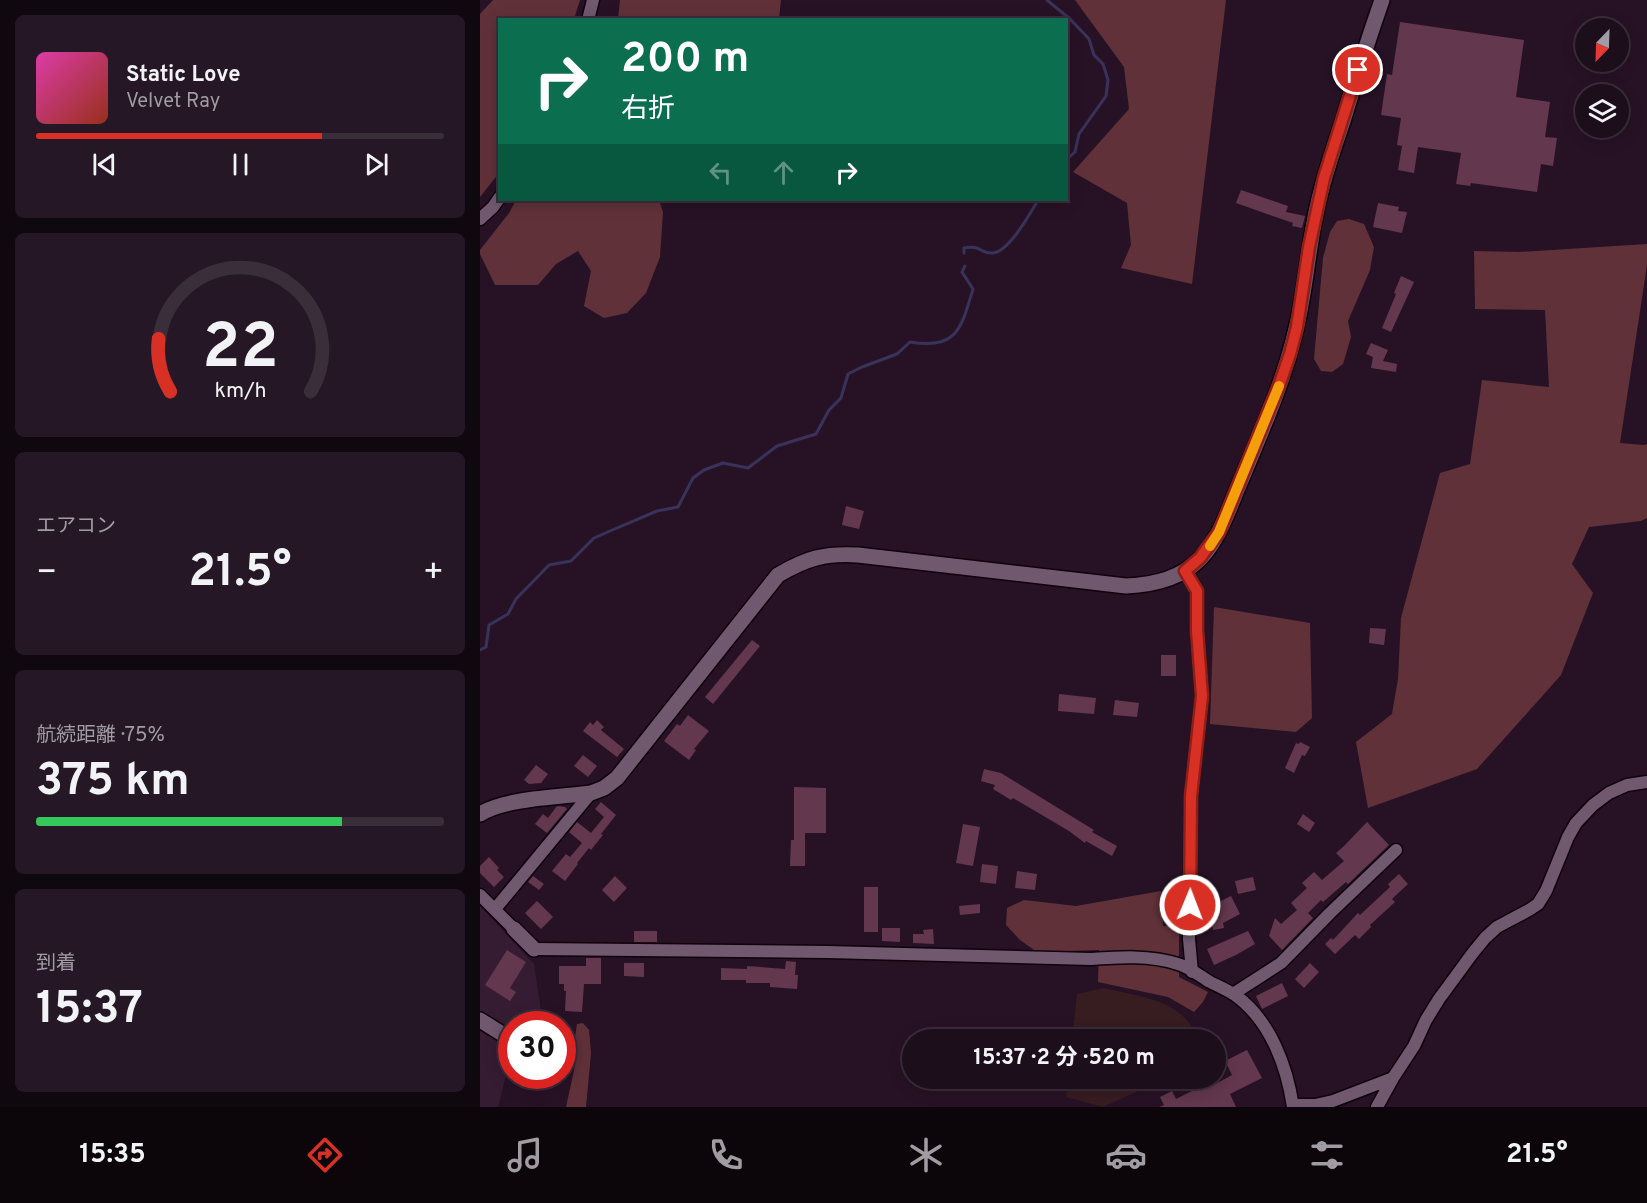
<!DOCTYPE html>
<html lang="ja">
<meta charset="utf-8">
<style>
body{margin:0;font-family:Overpass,"Noto Sans JP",sans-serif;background:#251725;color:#f1f3f6;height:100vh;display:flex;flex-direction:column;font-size:22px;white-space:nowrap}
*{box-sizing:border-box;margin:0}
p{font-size:20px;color:#a09ca3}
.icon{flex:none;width:33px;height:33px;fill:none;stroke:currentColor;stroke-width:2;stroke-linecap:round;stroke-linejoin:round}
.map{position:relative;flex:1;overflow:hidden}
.side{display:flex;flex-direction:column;gap:15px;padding:15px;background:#10080f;width:480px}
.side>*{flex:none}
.hud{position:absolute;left:18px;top:18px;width:570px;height:183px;border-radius:0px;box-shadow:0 3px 15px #0003,0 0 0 2px #3b2e3b;background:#0b6e4f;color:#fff;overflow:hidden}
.needle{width:39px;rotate:203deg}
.tools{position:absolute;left:1095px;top:18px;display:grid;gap:12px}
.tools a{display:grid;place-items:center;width:54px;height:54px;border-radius:50%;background:#1d0e1c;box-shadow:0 3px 15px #0003,0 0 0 2px #3b2e3b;font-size:30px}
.speed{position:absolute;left:18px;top:1011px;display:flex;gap:12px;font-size:30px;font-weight:700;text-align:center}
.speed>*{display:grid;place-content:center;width:78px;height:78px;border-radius:50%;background:#1d0e1c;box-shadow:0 3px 15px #0003,0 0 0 2px #3b2e3b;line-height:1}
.speed .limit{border:9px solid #d22;background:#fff;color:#111}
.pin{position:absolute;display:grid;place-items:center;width:51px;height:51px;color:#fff;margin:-26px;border:3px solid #fff;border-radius:50%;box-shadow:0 2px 6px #0007}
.me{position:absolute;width:66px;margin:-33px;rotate:1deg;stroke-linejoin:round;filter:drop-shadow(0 0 4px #0008)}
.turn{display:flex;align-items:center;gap:21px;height:126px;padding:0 24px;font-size:27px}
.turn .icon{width:78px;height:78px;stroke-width:2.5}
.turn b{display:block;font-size:42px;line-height:51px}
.lanes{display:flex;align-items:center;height:57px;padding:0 24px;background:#0003;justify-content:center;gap:30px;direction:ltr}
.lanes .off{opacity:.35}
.big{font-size:45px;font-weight:700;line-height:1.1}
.side .widget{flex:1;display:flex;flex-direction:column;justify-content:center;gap:9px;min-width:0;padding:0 21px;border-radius:9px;background:#251725}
.side .dial{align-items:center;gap:0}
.dial svg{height:156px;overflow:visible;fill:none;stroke:#3b2e3b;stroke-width:7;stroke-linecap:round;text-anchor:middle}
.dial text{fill:#f1f3f6;stroke:none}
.song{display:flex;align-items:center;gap:18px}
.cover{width:72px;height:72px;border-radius:9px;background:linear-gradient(135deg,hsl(320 70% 55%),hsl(10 70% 35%))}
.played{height:6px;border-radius:3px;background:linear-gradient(90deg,#d93025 70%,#3b2e3b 70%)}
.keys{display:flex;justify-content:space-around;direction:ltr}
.heat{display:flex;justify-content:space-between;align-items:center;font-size:33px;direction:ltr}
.charge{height:9px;border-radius:4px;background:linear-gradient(90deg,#34c759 75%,#3b2e3b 0)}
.trip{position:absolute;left:422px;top:1029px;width:324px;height:60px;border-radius:30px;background:#1d0e1c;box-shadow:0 3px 15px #0003,0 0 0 2px #3b2e3b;font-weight:700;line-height:60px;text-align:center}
.dock{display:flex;height:96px;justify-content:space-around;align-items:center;background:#0c060b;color:#a09ca3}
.dock .icon{width:42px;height:42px}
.dock .active{color:#d93025}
.dock b{font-size:27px;color:#f1f3f6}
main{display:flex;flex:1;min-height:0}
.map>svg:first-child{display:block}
.built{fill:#351c33}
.green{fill:#371c20}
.forest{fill:#603139}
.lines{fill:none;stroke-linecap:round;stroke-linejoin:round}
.stream{stroke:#39335c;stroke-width:3}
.building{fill:#63374d}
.minor-casing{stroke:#0f010e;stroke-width:15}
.tertiary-casing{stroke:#0f010e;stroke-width:18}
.minor{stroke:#70586e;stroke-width:12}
.tertiary{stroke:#70586e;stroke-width:15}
.route-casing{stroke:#8d1f18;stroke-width:15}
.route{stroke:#d93025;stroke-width:10}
.slow{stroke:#f59e0b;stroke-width:10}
</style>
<main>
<section class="side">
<div class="widget">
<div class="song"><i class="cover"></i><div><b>Static Love</b><p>Velvet Ray</p></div></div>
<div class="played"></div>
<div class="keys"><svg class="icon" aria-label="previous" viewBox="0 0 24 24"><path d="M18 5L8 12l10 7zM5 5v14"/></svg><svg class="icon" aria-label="pause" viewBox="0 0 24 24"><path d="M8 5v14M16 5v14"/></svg><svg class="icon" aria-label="next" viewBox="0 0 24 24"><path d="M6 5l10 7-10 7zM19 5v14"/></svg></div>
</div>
<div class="widget dial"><svg viewBox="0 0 100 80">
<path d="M14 69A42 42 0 1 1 86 69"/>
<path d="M14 69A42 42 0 0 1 8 42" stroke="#d93025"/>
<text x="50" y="56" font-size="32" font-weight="700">22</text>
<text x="50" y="72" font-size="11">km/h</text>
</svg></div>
<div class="widget"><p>エアコン</p>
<div class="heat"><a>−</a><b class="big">21.5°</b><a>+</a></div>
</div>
<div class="widget"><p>航続距離 · 75%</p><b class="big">375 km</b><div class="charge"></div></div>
<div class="widget"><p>到着</p><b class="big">15:37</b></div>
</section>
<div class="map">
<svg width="1167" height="1107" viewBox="0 0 1167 1107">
<rect width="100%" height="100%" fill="#271225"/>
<!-- built -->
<path class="built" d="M0,906l54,58 8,54 -6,6h-24l-1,32 -13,51h-18z"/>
<!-- green -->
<path class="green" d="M624,988c28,7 62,10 82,31 6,6 9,14 12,20h-126l5,-45z
M588,1079v-1l97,1 -62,28 -37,-10z"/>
<!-- forest -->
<path class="forest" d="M13,0h87l-6,19 -74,1 -1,153 -19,24v-183z
M140,0h161l-2,19h-161z
M595,0h151l-34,284 -71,-16 10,-23 -4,-42 -54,-31 56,-63 -5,-42z
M36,200h143l4,12 -3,45 -14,36 -19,20 -23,5 -20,-12 7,-35 -13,-20 -22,13 -18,21h-43l-15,-31v-4l29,-37z
M869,219l15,5 10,23 -4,23 -22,51 3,16 -8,27 -11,8 -11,-1 -7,-12 9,-101 7,-26 7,-11z
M1167,244v21l-27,178 24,2 3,-1v74l-6,3 -52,6 -17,37 21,29 -32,82 -84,94 -109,39 -12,-66 36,-28 6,-35 3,-61 39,-145 30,-9 12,-84 67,7 -4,-77 -70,-1 -1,-58 45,1z
M734,607l96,16 2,95 -16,14 -86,-8z
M681,891l2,35 16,-1v52l29,15 -5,10 -9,10 -26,-15 -70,-15 1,-32 -62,2 -17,-12 -14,-15 1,-17 17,-8 52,6z
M103,1023l6,7 2,23 -5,54h-20l10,-46 -1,-24 2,-13z"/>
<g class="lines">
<!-- stream -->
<path class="stream" d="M567,0l23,19 19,20 5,16 9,9 5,16 -2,16 -27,38 -4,18 -9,8
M484,253v-5c17,-3 14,4 27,5 16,2 38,-38 46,-51v-2
M0,650l6,-3 3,-22 19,-11 8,-15 33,-34 22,-4 23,-23 16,-7 47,-20 21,-4 15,-29 11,-8 19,-7 25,5 29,-22 39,-12 13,-24 12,-12 7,-24 14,-7 35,-13 13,-12c47,8 51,-13 63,-53l-11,-17 3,-6"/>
</g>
<!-- building -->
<path class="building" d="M920,22l124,18 -8,57 34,5 -5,35 12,1 -4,28 -12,-2 -4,28 -66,-9 -1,3 -14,-2 5,-31 -43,-6 -4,26 -16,-3 4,-24 -5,-1 4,-27 -20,-3 6,-41 5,1z
M761,190l47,16 -2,6 19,4 -3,12 -10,-2 1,-3 -57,-20z
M898,203l21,4 -1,4 9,1 -5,21 -29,-6z
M921,276l13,6 -23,50 -9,-4 14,-34 -2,-1z
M891,343l17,7 -5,11 14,3 -1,8 -25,-4 2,-11 -7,-3z
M366,506l18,5 -5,18 -17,-4z
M890,628l16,1 -2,16 -15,-2z
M272,640l8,6 -47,58 -8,-7z
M681,655h15v21h-15z
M579,694l37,4 -2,16 -36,-3z
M635,700l24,3 -2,14 -24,-2z
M208,715l21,16 -15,18 2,1 -7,10 -25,-19 13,-17 3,2z
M117,720l7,7 -3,3 23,19 -7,8 -34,-26 7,-9 3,3z
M820,742l10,5 -5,9 -3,-1 -8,18 -9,-5 11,-25 3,1z
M103,755l14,11 -9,11 -14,-11z
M56,765l12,9 -7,9 -12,1 -5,-4z
M504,769l17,4 93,57 -2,2 25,14 -5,10 -26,-15 -1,2 -16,-12 -56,-33 -2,2 -18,-11 2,-4 -14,-4z
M314,787l32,1v45h-21v33h-15l1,-26h3z
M121,802l15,13 -15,19 2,1 -12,15 -2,-2 -12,15 1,1 -13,17 -13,-10 14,-17 4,3 12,-14 -13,-11 8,-10 14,11 13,-16 -9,-8z
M77,806l8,1 2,2 -20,24 -12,-9 8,-10 5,4z
M823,814l12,9 -6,9 -12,-8z
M887,822l22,23 -41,39 -2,-2 -23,20 -2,-2 -13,13 5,5 -31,32 -13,-14 6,-18 6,6 16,-14 -6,-7 16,-15 -5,-5 12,-11 8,8 22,-19 -8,-8 8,-7z
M483,824l17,3 -7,39 -17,-3z
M9,857l10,11 -2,2 7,7 -10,10 -14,-14v-7z
M502,864l16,2 -2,18 -16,-2z
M537,871l20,3 -2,16 -20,-2z
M919,874l9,10 -16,15 3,3 -25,23 1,2 -12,12 -4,-4 -20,19 -10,-10 6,-6 2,2 25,-27 2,2 30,-28 -2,-3z
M53,876l11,8 -5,6 -11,-8z
M135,876l12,12 -13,14 -12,-12z
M773,877l3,13 -18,4 -3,-13z
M384,887h14v45h-14z
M701,888v16l-10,1 -1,-16z
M751,896l9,18 -17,9 1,5 -11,2 -2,-11 9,-1 -5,-10 6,-3 -2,-3z
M57,901l16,16 -12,12 -16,-16z
M500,904v9l-20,2 -1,-9z
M402,928h18v14l-18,-1z
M453,929l1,15 -21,-1v-9h11l-1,-4z
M154,931h23v11h-23z
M768,931l7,13 -19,11 -22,10 -7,-16z
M27,950l19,12 -16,26 6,4 -6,9 -25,-16z
M106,958h15v26h-17l-2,28 -17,-1 1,-20h-2v-7h-5v-18h27z
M306,961l10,1 -1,13h3l-1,14 -27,-2v-4h-24v-3h-25v-12l26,1v-3l38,3z
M144,963h20v14l-20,-1z
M830,963l9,9 -15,16 -9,-9z
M802,983l6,13 -26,13 -6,-13z
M767,1050l15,28 -32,16 6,13h-77l5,-2 -4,-8 12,-6 4,8 32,-16 2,4 22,-12 -7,-14z"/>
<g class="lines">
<!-- minor casing -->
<g class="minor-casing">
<path id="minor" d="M108,20l5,-20
M0,219l13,-12 7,-10
M705,571l12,20v38l5,67 -11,100 -2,143 3,33
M0,895l34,34
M15,909l96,-116
M54,949l294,3 263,7c29,-2 59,-4 87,5 11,3 22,12 32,18 8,4 17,8 25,13 35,25 52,71 58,112
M753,994l48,-31 49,-50 66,-63
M813,1105h22l18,-4 60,-23
M897,1107l16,-29 21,-32 12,-26 13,-21 33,-45 13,-16 12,-11 32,-17 9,-6 8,-13 22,-54 8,-14 17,-18 16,-12 18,-8 20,-3"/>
</g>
<!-- tertiary casing -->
<g class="tertiary-casing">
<path id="tertiary" d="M0,814c26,-16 80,-17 111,-21l13,-5 13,-10 161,-203c29,-17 47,-22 80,-20l268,31c27,-1 54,-7 74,-27 21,-22 30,-54 42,-81 20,-48 42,-97 54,-149 10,-40 12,-81 21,-121 6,-29 16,-58 26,-87 12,-40 25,-81 39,-121
M34,929l20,20
M0,1020l27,17"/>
</g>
<!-- minor -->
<use href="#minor" class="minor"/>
<!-- tertiary -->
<use href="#tertiary" class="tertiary"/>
</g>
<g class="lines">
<!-- route casing -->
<g class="route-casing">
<path id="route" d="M710,905l1,-109 11,-100 -5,-66v-39l-12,-20 15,-13 19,-26 61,-149 10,-29 7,-27 12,-80 15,-69 34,-108"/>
</g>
<!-- route -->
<use href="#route" class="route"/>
<!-- slow -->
<path class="slow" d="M730,546l9,-14 9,-22 51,-124"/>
</g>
</svg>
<div class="tools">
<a><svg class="needle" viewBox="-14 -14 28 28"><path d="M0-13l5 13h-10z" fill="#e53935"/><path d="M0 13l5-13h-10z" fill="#a09ca3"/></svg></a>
<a><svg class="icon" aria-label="layers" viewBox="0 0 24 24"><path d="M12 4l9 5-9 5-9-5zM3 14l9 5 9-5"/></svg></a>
</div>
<div class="speed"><div class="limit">30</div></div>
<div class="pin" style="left:878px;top:70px;background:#d93025"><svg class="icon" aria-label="arrive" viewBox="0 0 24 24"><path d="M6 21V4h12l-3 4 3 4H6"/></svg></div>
<svg class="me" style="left:710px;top:905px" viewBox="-20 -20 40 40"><circle r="17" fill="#d93025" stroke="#fff" stroke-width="3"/><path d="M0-11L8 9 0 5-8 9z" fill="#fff"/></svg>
<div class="trip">15:37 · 2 分 · 520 m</div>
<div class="hud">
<div class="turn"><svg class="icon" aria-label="right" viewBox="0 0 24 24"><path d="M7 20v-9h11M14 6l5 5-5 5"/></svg><div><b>200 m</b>右折</div></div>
<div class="lanes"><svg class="icon off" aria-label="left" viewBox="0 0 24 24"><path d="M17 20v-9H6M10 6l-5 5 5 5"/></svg><svg class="icon off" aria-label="ahead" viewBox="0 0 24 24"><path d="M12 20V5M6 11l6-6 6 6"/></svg><svg class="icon" aria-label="right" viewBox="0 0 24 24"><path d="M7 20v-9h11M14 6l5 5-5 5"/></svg></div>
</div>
</div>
</main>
<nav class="dock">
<b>15:35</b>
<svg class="icon active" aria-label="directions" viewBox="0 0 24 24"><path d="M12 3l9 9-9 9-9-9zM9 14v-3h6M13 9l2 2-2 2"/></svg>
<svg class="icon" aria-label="music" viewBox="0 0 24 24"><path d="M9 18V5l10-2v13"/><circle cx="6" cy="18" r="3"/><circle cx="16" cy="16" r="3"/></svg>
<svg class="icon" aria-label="phone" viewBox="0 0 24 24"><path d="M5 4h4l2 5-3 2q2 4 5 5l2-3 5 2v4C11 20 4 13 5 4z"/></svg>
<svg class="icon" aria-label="climate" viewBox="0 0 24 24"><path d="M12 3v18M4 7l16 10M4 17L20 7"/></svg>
<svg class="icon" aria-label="car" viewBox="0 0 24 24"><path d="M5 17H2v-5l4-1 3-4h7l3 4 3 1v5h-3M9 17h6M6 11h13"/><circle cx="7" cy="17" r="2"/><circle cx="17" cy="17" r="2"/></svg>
<svg class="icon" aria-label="filters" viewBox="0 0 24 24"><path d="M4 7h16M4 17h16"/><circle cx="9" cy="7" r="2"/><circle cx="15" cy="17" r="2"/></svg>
<b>21.5°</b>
</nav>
